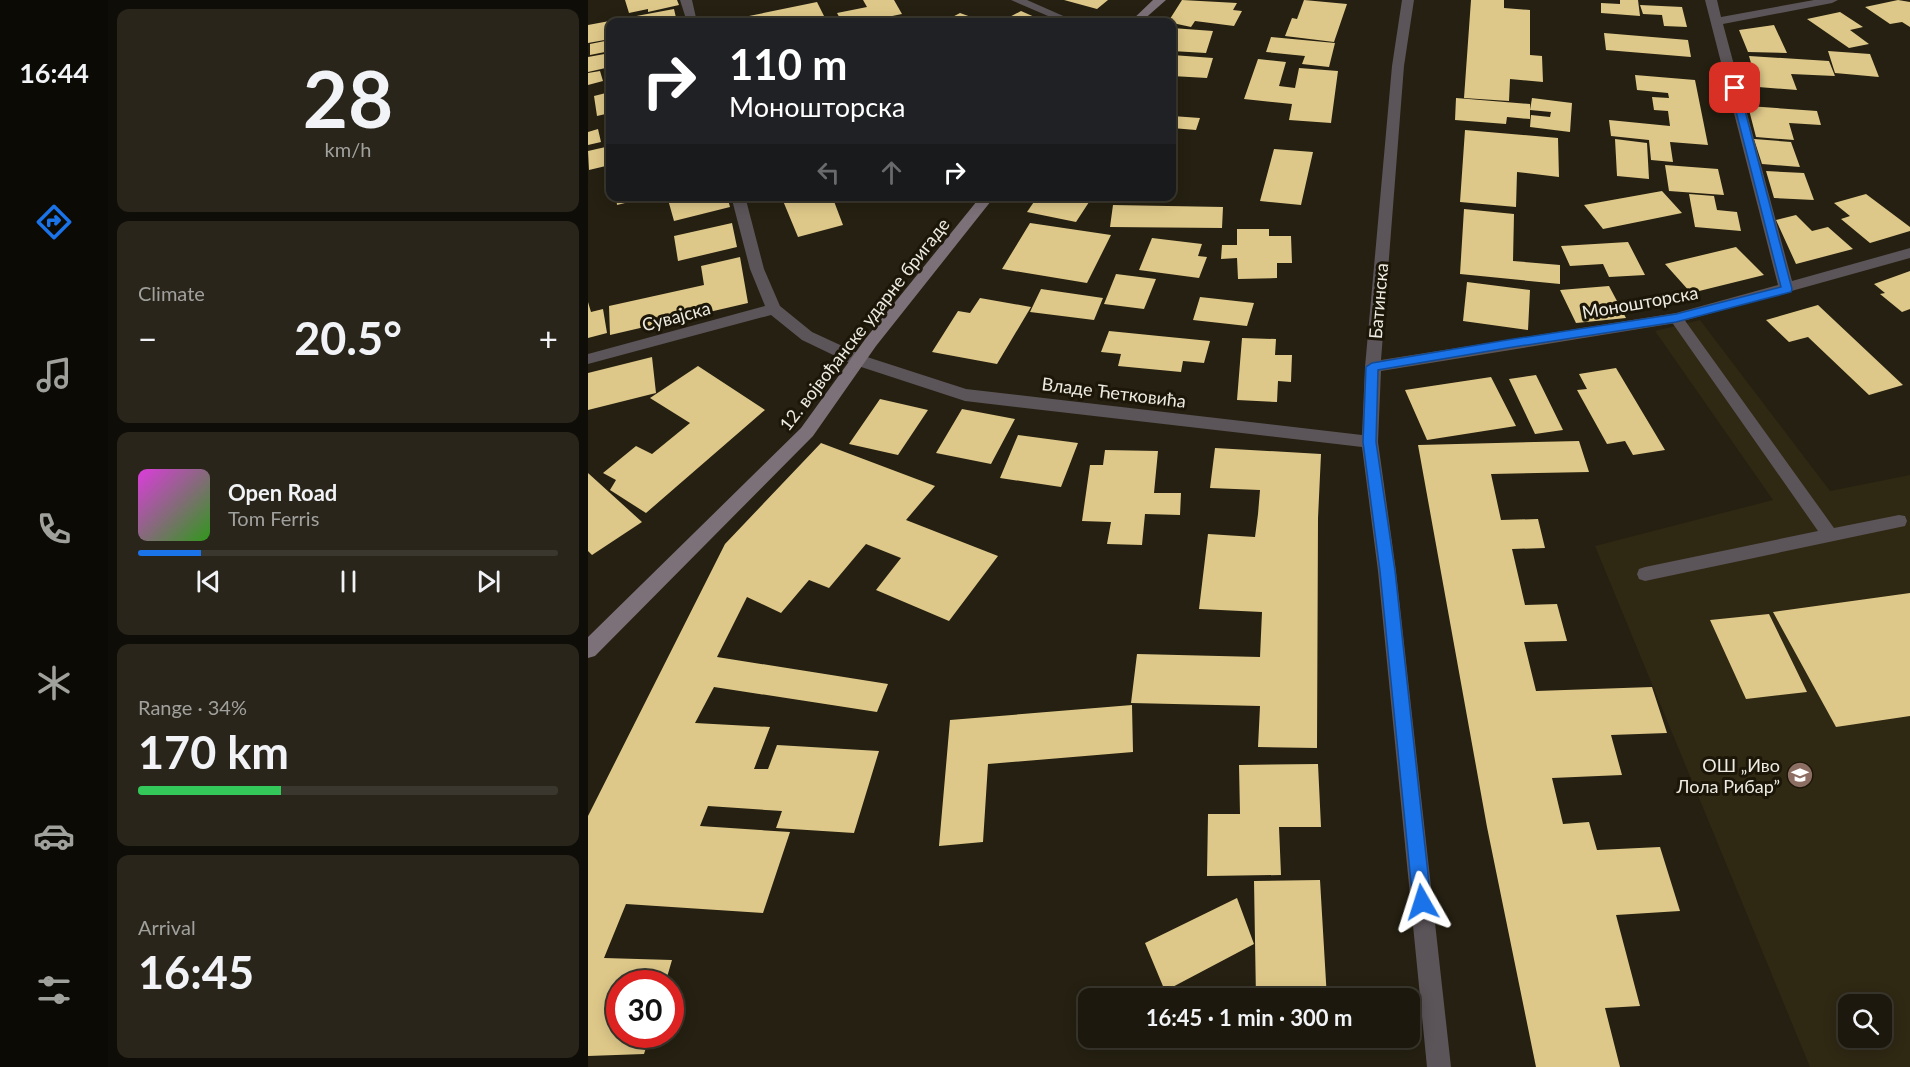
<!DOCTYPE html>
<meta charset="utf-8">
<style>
body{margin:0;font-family:Lato,sans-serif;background:#29251b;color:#f1f3f6;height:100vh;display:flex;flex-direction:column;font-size:22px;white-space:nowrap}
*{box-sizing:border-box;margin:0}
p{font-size:20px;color:#a0a09d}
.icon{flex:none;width:33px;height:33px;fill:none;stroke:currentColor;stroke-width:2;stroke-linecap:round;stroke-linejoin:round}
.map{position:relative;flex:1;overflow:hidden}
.side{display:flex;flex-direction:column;gap:9px;padding:9px;background:#0f0d07;width:480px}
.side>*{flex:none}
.hud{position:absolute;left:18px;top:18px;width:570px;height:183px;border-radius:12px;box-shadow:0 3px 15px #0003,0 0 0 2px #3a372e;background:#202124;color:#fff;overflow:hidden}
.fabs{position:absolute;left:1250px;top:994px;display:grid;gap:12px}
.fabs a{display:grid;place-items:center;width:54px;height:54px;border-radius:12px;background:#1c180d;box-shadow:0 3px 15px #0003,0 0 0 2px #3a372e;font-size:30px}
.speed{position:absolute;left:18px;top:970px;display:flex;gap:12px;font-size:30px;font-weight:700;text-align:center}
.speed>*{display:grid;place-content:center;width:78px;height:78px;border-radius:50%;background:#1c180d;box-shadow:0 3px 15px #0003,0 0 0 2px #3a372e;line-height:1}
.speed .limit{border:9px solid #d22;background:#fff;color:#111}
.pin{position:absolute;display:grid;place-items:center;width:51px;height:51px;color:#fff;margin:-26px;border-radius:12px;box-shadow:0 3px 9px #0006}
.me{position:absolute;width:66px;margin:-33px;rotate:354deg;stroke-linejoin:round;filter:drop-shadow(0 0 4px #0008)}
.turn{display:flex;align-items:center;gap:21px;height:126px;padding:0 24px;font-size:27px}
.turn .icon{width:78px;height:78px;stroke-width:2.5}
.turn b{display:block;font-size:42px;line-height:51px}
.lanes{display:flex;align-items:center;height:57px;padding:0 24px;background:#0003;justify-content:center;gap:30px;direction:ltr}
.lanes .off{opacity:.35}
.big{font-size:45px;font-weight:700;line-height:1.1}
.side .widget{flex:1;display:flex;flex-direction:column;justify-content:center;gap:9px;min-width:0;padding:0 21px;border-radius:12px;background:#29251b}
.side .dial{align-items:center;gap:0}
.dial b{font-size:78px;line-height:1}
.song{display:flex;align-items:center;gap:18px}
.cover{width:72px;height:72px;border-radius:9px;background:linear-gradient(135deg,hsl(300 70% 55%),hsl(110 70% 35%))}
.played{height:6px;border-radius:3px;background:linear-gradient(90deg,#1a73e8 15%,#3a372e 15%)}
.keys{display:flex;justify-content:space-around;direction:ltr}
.heat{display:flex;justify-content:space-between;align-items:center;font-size:33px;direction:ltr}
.charge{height:9px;border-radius:4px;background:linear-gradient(90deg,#34c759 34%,#3a372e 0)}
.trip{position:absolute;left:490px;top:988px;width:342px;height:60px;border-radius:12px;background:#1c180d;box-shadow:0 3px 15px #0003,0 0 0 2px #3a372e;font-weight:700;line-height:60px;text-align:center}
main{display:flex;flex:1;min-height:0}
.dock{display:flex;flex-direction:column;width:108px;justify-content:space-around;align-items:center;background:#0b0a05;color:#a0a09d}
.dock .icon{width:42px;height:42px}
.dock .on{color:#1a73e8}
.dock b{font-size:27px;color:#f1f3f6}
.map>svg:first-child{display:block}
.built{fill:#2f2813;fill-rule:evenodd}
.building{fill:#dec889}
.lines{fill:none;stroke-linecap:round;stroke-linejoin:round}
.lane{fill:#5b5458;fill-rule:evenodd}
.street{fill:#5b5458;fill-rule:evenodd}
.secondary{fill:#7c7178;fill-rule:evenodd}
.route{fill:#1a73e8;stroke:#114b97;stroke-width:1.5}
.labels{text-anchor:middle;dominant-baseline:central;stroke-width:6;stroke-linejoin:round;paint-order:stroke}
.street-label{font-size:18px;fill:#eeebe2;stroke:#1b1608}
.poi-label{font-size:18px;fill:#eeebe2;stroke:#1b1608;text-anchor:end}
</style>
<main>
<nav class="dock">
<b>16:44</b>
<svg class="icon on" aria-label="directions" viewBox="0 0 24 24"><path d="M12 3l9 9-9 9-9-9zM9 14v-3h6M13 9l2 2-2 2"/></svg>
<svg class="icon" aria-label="music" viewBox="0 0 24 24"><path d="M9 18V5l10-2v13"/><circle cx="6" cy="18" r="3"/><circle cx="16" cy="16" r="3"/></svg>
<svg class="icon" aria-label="phone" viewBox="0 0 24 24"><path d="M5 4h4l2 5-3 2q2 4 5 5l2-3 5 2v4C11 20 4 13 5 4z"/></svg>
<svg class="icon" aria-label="climate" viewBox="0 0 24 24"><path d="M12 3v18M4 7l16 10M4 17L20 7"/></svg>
<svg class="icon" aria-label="car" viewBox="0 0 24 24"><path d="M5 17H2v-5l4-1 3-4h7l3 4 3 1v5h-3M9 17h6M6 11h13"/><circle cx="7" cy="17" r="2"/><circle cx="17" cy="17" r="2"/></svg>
<svg class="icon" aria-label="filters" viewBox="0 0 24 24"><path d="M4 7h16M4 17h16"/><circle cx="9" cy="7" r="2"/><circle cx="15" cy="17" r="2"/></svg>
</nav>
<section class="side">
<div class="widget dial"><b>28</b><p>km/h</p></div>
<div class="widget"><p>Climate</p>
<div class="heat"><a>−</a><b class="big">20.5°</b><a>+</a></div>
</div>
<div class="widget">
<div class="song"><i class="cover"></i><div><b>Open Road</b><p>Tom Ferris</p></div></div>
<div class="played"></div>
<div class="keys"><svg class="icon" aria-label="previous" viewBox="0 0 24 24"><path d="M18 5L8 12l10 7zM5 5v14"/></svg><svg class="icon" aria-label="pause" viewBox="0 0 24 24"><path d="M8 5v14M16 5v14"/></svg><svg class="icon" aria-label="next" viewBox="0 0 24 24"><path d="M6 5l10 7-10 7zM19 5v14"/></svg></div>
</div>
<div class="widget"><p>Range · 34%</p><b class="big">170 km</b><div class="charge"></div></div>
<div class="widget"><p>Arrival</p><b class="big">16:45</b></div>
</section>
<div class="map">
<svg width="1322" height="1067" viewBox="0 0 1322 1067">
<rect width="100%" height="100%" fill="#252011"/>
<!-- built -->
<path class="built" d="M1112,320l130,171 80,-16v592h-100l-215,-521 178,-46 -118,-169zM1260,1005h33v33h-33z"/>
<!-- building -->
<path class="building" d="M37,0h52l2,5 -31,7v-3l-19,4z
M275,0h31l8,14 -39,8h-21l-5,-9 30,-6z
M476,0h44l-11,9z
M594,0l55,3 -4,7 9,1 -8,15 -39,-5 -4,6 -23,-5z
M716,0l43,4 -13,38 -49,-6 7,-18 5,1z
M883,0h33v8l26,2v45l12,1 1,26 -33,-3 -1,22 -45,-3z
M1032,0h18l2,16 -39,-3v-10l19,1z
M1310,0l12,2v25l-8,-5 -12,2 -25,-17z
M229,2l10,20h-75l-3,-6z
M1052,5l42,2 5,20 -23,-1 -2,-11 -19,-1z
M86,9l3,13h-67v17l-22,4v-18z
M433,11l25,11 -44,-1z
M1252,12l23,15 -13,3 19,14 -20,4 -42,-29z
M372,13l25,9h-42z
M1186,25l13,28 -39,-1 -9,-22z
M584,28l41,3 -7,22 -34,-2z
M1016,33l84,7 3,17 -85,-7z
M683,37l64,6 -6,24 -27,-3 3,-8 -39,-4z
M22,40v11l-20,4v-11z
M1240,51l42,3 9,23 -44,-4z
M22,53v14l-22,5v-15z
M584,55l41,3 -6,20 -35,-2z
M1161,56l80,5 6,15 -44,-2 6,16 -39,-3z
M670,59l28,3 -7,24 16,2 4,-20 39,3 -7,52 -42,-3 3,-16 -48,-5z
M12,71l3,10 -15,4v-12z
M1047,75l60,5 13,65 -38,-3 3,20 -22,-2 -2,-20 -38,-4 -2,-16 61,6 -2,-15 -14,-1 -2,-13 17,1 -1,-5 -31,-3z
M22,92v21l-13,3 -3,-20z
M868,98l74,6v15l-23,-2 -1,7 -51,-4z
M944,98l40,5 -2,29 -40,-5 1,-12 19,2 1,-5 -21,-2z
M1160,106l69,5 4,14 -32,-2 5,17 -38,-3z
M584,116l28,2 -4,12 -24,-2z
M10,129l3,13 -13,3v-13z
M877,130l93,8 1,39 -42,-5 -1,35 -56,-5z
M1027,139l32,4 2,36 -32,-3z
M1166,139l37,3 9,25 -38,-3z
M22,146v19l-21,5 -1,-19z
M686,149l39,3 -12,53 -41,-4z
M1077,165l53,4 6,26 -55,-4z
M1178,171l38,2 10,27 -40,-2z
M1074,191l20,22 -79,16 -19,-24z
M1101,194l25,2 3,14 20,2 4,19 -46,-4z
M1278,194l44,33v4l-40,12 -29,-24 9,-3 -16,-13z
M28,196h33v1l-32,8z
M79,196h60l3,11 -56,14z
M193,196h51l11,29 -45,12z
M450,196h55l-17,26 -49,-10z
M525,205l110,2 -1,21 -112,-1z
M876,209l50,5 -1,47 47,4v19l-100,-10z
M1208,215l16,16 16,-4 25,22 -57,15 -20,-44z
M144,223l5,24 -59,14 -4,-25z
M442,223l81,12 -24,48 -85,-14z
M649,229h32v7h22l1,27h-15v15l-39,1 -1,-21 -16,1 1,-14h15z
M564,238l50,6 -4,12 9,1 -8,21 -60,-8z
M1040,242l17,33 -36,2 -6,-13 -33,2 -9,-20z
M1148,247l28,28 -73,18 -26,-29z
M152,257l8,46 -138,32 -1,-29 95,-21 -3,-19z
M1322,271v38l-8,3 -22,-18 5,-1 -11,-9z
M528,274l40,5 -12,30 -40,-5z
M879,282l63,8 -2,40 -65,-9z
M1021,286l17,32 -50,5 -16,-33z
M453,289l62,9 -9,22 -64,-8z
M612,297l54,6 -7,23 -54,-6z
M392,298l51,9 -34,57 -65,-12 26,-41 12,2z
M0,302l3,10 12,-3 4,24 -19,5z
M1230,305l85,80 -34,10 -61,-58 -19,5 -23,-22z
M521,331l50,5 51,5 -6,22 -21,-2 -2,11 -63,-6 3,-12 -20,-2z
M654,338l34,1 -1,16h17l-1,27 -13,-1 -1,21 -40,-2z
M64,357l4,36 -68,17v-37z
M110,366l67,44 -119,103 -36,-23 6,-10 -13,-7 33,-27 16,8 38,-31 -40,-25z
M1028,368l49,82 -32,5 -8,-14 -18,3 -30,-54 10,-1 -8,-15z
M948,375l27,55 -28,4 -26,-55z
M903,377l25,49 -89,14 -22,-50z
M292,399l48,11 -30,45 -49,-11z
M374,409l53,10 -24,45 -55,-11z
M430,435l60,8 -17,44 -61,-9z
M991,441l10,31 -98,2 10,46 37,-1 7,29 -33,1 13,56 32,-1 10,37 -43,1 12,49 116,-4 15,46 -56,2 11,40 -70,3 11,46 26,-2 8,28 63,-3 20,64 -64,4 24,91 -35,2 15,59h-84l-49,-240 -69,-382z
M233,443l114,43 -29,34 92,36 -49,65 -73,-31 25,-32 -35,-14 -37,44 -20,-8 -28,33 -34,-16 -30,60 171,27 -11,28 -163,-25 -19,36 75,4 -16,42h14l9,-24 102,6 -25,82 -78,-5 6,-17 -74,-5 -8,20 90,6 -27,81 -137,-9 -22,54 68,2 -7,24h-45v51h30l-6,19 -56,2v-240l137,-272z
M627,448l106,6 -3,64 -1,230 -59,-1 2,-41 -129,-3 6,-49 123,3 2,-45 -63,-3 9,-75 47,3 3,-23 2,-24 -50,-2z
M517,450l53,1 -4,42h27l-1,22 -35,-1 -3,31 -35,-1 4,-22 -29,-1 8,-56h13z
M0,473l54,49 -50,33 -4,-4z
M1322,593v123l-74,11 -63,-115z
M1181,614l38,78 -61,7 -36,-79z
M544,705l1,47 -145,12 -5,78 -44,4 11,-126z
M730,764l3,63h-42l2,48 -74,1 1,-62h32l-1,-49z
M732,880l7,119h-71l-2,-118z
M649,898l17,46 -89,47 -20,-48z
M669,1038h72l1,10 -73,2z"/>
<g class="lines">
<!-- lane -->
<path class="lane" d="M1088,313l5,2 153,213 65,-13 6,1 2,5 -2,5 -260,55 -6,-2 -2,-5 2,-5 6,-2 173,-36 -147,-210 -2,-3z"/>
<!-- street -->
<path class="street" d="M92,0h12l5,22h-10z
M423,0h16l50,22h-15z
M814,0h12l-10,66 -23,294 295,-47 102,-28 -73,-285h12l4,17 93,-17h24l-6,3 -109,21 69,257 118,-33v10l-234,65 -295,48 -3,71 18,129 55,496h-24l-49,-496 -16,-124 -397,-46 -113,-37 -50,-24 -31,-25 -183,49v-10l177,-48 -15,-37 -19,-73h14l19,73 16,37 32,26 52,24 102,33 396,46 3,-68 27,-301z"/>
<!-- secondary -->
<path class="secondary" d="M565,0h13l-25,22h-11z
M393,196h14l-119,150 -63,90 -218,220 -7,2v-21l213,-209 65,-90z"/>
</g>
<!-- route -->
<path class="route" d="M1147,85l4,3 53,201 -1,3 -115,30 -169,26 -129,22 -2,72 19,129 36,331 -3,6 -6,2 -6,-2 -3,-6 -33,-331 -17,-129 3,-75 6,-4 135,-23 169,-26 105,-27 -51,-199z"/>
<!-- icons -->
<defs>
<g id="school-disc" transform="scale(1.35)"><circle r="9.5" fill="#8d6e63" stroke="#1b1608"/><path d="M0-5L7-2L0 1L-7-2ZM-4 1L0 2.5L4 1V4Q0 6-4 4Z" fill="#fff"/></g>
</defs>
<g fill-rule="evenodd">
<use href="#school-disc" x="1212" y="775"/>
</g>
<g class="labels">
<!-- street labels -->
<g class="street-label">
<text transform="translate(790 301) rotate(-85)">Батинска</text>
<text transform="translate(1052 302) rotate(-10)">Моношторска</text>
<text transform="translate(88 316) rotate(-15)">Сувајска</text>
<text transform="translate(276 324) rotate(-52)">12. војвођанске ударне бригаде</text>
<text transform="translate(526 392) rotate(7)">Владе Ћетковића</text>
</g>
<!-- poi labels -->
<g class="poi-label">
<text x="1192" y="765">ОШ „Иво<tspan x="1192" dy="21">Лола Рибар”</tspan></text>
</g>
</g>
</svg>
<div class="fabs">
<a><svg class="icon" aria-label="search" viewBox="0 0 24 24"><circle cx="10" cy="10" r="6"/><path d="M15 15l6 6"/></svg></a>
</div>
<div class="speed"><div class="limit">30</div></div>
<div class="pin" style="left:1147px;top:88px;background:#d93025"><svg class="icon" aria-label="arrive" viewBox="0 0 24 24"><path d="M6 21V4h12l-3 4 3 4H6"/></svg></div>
<svg class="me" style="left:834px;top:902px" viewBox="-20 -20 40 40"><path d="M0-17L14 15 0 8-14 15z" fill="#1a73e8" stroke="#fff" stroke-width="4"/></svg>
<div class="trip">16:45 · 1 min · 300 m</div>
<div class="hud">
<div class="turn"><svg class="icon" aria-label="right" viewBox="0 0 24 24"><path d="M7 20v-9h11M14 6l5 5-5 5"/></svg><div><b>110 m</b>Моношторска</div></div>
<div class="lanes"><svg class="icon off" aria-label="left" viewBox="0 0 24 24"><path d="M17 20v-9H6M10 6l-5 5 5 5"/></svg><svg class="icon off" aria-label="ahead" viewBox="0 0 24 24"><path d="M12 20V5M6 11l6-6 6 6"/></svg><svg class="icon" aria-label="right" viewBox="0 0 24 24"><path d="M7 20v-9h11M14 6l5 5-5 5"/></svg></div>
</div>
</div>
</main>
